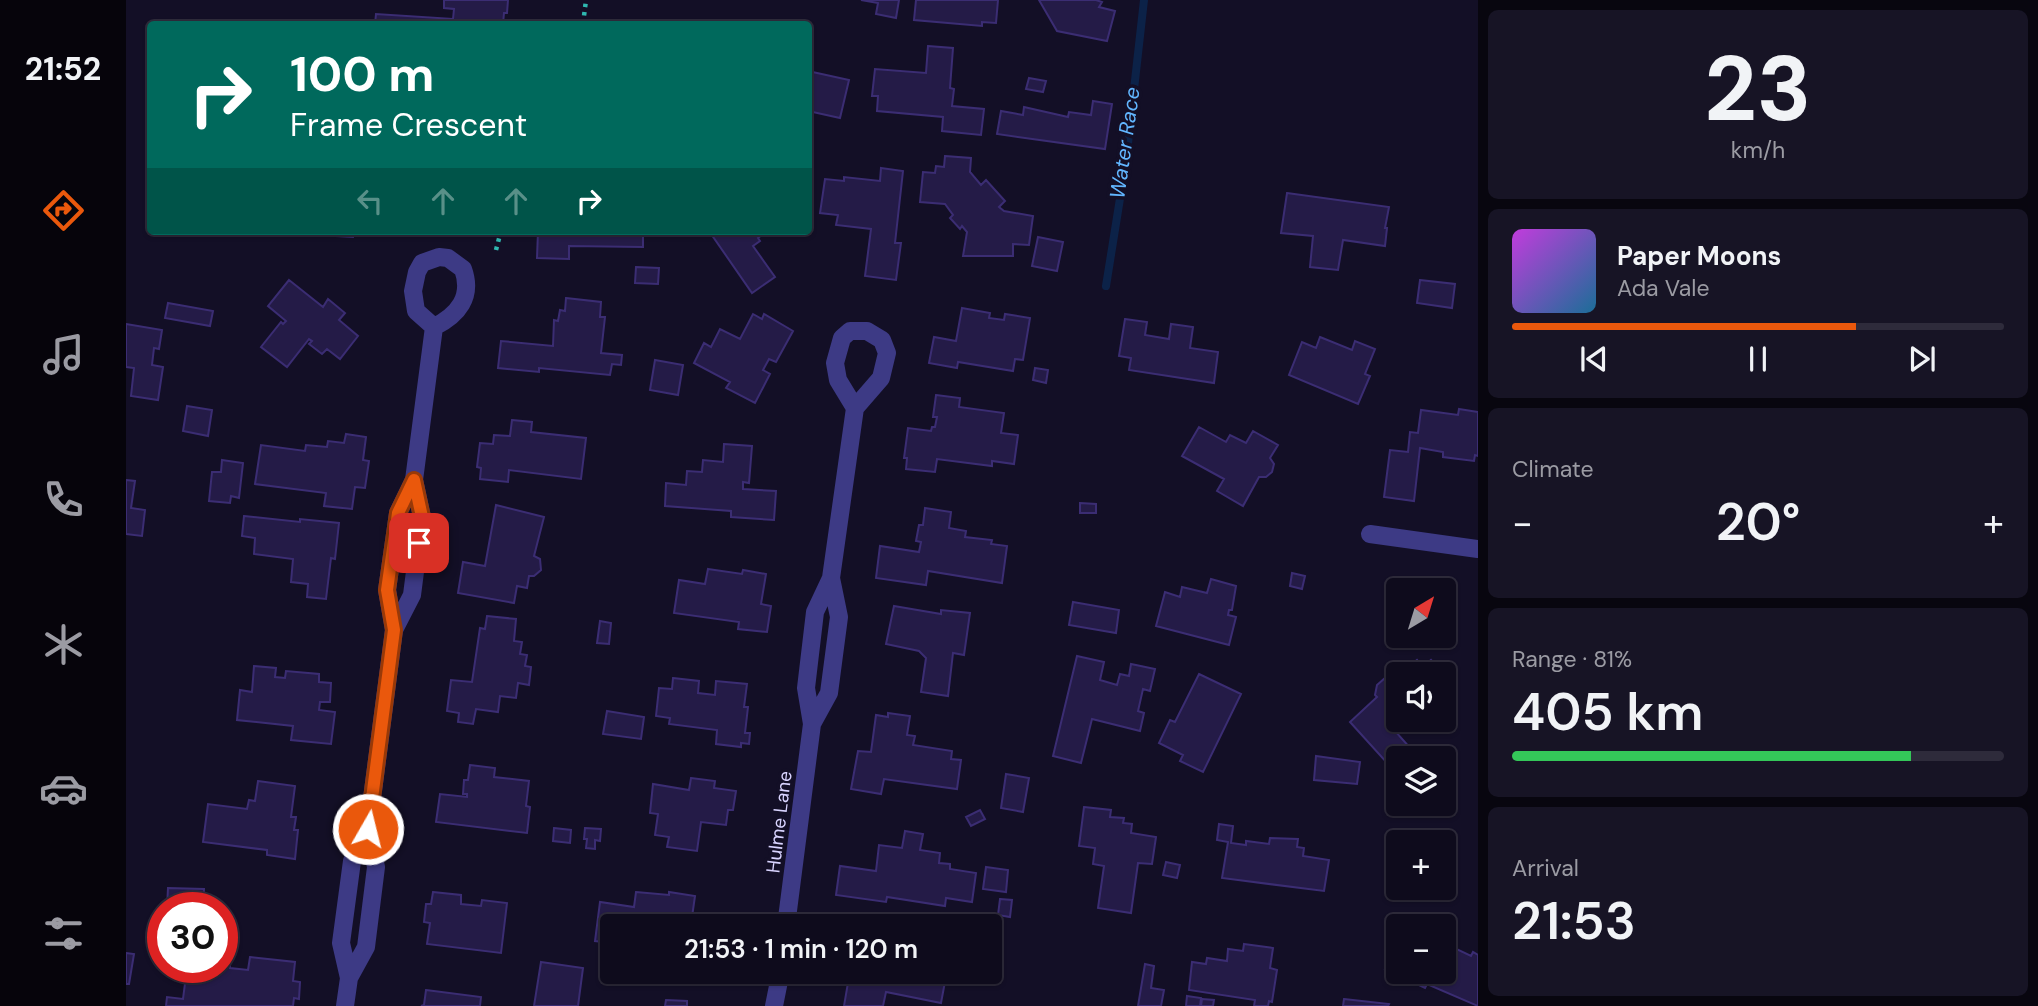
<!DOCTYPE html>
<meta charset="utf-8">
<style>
body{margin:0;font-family:"DM Sans",sans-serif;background:#171425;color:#f1f3f6;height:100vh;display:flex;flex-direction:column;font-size:26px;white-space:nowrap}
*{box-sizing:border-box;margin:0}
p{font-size:23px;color:#9b9ba3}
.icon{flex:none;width:38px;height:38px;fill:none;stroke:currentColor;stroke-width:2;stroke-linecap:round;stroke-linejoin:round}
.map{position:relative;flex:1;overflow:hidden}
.details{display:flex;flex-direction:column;gap:10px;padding:10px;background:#08060f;width:560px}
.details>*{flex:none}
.banner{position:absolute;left:21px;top:21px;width:665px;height:214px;border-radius:7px;box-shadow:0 2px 5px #0004,0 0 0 2px #2e2b3b;background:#00695c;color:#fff;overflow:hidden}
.needle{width:46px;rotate:38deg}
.fabs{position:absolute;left:1260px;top:578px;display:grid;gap:14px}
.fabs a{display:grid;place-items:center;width:70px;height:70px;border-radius:7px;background:#0e0b1c;box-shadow:0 2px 5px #0004,0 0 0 2px #2e2b3b;font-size:35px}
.speed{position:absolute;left:21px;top:892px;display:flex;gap:14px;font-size:35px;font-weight:700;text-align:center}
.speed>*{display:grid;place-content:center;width:91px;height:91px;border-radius:50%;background:#0e0b1c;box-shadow:0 2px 5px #0004,0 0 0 2px #2e2b3b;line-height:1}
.speed .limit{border:10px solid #d22;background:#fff;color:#111}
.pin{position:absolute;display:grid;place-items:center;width:60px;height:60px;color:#fff;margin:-30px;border-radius:14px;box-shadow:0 4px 10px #0006}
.me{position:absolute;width:77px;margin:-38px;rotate:8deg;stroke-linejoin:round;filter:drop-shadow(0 0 5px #0008)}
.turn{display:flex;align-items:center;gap:24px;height:147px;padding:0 28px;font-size:32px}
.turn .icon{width:91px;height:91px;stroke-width:2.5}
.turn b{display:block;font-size:49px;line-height:60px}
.lanes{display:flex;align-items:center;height:66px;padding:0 28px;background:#0003;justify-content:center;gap:35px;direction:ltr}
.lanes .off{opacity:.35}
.big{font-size:52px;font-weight:600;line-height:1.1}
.details .widget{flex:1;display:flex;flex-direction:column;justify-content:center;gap:10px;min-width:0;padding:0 24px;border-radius:10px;background:#171425}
.details .dial{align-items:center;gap:0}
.dial b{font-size:91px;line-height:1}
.song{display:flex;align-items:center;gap:21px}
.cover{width:84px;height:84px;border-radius:10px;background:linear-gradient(135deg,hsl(290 70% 55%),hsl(200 70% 35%))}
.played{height:7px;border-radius:4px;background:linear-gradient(90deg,#ea580c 70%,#2e2b3b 70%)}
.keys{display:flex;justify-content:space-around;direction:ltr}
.heat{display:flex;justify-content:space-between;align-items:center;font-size:38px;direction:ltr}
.charge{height:10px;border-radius:5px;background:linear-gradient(90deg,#34c759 81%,#2e2b3b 0)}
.trip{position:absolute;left:474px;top:914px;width:402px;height:70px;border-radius:7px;background:#0e0b1c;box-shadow:0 2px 5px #0004,0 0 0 2px #2e2b3b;font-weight:600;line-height:70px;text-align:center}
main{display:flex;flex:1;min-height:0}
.menu{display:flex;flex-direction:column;width:126px;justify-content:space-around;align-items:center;background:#06040b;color:#9b9ba3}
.menu .icon{width:49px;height:49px}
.menu .current{color:#ea580c}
.menu b{font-size:32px;color:#f1f3f6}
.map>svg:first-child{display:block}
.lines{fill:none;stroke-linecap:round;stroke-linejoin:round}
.stream{stroke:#0c2248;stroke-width:8}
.building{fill:#241b47;stroke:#3b2d73;stroke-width:2}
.path{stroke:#2fb8b0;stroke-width:4.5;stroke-dasharray:3.5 5;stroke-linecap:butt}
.minor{stroke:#3d3a85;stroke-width:18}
.route-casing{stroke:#983908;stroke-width:18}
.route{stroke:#ea580c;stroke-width:12}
.labels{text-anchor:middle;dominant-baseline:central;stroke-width:7;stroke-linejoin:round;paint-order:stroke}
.street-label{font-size:19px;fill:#d9d4ff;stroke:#130f26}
.water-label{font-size:21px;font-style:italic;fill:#62b6ff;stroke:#130f26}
</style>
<main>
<nav class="menu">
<b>21:52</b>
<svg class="icon current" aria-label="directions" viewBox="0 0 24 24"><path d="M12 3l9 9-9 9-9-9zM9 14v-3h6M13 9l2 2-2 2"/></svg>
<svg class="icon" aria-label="music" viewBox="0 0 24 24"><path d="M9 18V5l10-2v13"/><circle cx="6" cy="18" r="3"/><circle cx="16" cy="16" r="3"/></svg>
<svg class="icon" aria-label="phone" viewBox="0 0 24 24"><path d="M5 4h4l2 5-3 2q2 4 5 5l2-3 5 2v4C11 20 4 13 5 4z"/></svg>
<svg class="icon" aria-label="climate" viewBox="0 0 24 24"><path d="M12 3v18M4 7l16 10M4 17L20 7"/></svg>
<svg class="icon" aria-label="car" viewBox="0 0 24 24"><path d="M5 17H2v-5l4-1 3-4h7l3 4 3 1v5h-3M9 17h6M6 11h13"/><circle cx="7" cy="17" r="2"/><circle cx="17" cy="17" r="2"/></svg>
<svg class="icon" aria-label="filters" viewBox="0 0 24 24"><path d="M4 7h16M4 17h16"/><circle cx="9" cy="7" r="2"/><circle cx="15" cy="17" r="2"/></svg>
</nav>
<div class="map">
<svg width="1352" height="1006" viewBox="0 0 1352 1006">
<rect width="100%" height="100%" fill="#130f26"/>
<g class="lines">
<!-- stream -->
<path class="stream" d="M980,286l20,-125 18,-161"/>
</g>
<!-- building -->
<path class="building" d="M318,0h64l-1,13h-3l-1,11h-128l1,-10 77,5 1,-10 -10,-1z
M735,0h38l-3,18 -20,-4 2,-11z
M790,0h82l-2,23 -14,-1v4l-68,-6z
M913,0h57l6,2 -3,5 16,4 -8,30 -50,-10z
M802,46l25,2 -3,40 4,1 -2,17 32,3 -3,26 -39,-4 1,-14 -66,-6 1,-15h-6l3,-27 51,4z
M682,71l41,9 -9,38 -32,-7z
M903,78l17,3 -3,11 -17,-3z
M967,101l19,3 -7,45 -108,-15 4,-23 22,4 1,-8 44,10 1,-5 22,3z
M819,156l26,2 -1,14 11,13 5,-5 19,21 -6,6 5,4 29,5 -4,29 -16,-1v12h-50l4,-24 -5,-6 -2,3 -10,-11 3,-3 -8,-11 -25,-2 3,-30 12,1 1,-7 8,1z
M755,168l22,3 -8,72h6l-5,37 -31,-4 6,-47 -35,-4 2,-10 -18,-2 5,-34 19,2v-4l36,4z
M1161,193l102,14 -4,21h2l-2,18 -42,-6 -5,30 -28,-3 3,-31 -32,-3z
M174,231h54l-1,6 -53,-3z
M412,231h105v16l-74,-1v13l-32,-1z
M583,231h58l-9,7 2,3 -7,5 22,31 -23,16z
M912,237l25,5 -6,29 -25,-5z
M510,267l23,1 -1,16 -23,-1z
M163,280l34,27 5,-8 17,14 -6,7 19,16 -18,23 -13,-10 -5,5 -13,-10 3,-3 -3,-2 -22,28 -26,-20 20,-25 2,2 3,-3 -18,-15z
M1294,280l35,4 -3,24 -35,-5z
M440,298l35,4 -1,15h5l-4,36 21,2 -1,10 -9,-1 -2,11 -71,-7v4l-41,-4 3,-27 52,5 1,-26 4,1 2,-11 5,1z
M42,303l45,8 -3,15 -45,-8z
M836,308l28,5 -1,5 15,2 1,-6 25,4 -7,42 -8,-1 -2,12 -55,-9 -1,6 -28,-5 5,-26 22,4z
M627,314l9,5 2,-5 29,17 -17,31 -7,-3 -6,11 7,4 -15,29 -29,-15 4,-6 -36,-19 10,-20 7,4 9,-18 20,10z
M999,319l22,3 -2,13 24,4 2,-15 22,3 -3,21 28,4 -4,31 -85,-13 2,-12 -12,-2z
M0,324l36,6 -3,19 -5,-1 -2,17 11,2 -5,33 -27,-4 3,-28 -8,-1z
M1194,337l32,13 3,-9 20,8 -10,25 5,2 -12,28 -69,-29 13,-33 14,6z
M529,360l28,5 -5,30 -28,-5z
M909,368l13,2 -2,13 -13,-3z
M810,395l24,3 -1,9 45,6 -3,20 17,2 -4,29 -22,-3v5l-55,-7 -2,13 -29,-3 1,-11h-3l4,-30 23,3 1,-4h3l2,-10h-4z
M61,406l25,4 -4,26 -25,-5z
M1333,409l19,3v44l-3,-1 -1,6 -31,-4v-5l-23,-4 -6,53 -30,-4 6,-47 18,2 2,-20 8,1 3,-23 37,5z
M386,420l20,2 -1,10 55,6 -5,41 -72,-9 -1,12 -28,-3 1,-11 -4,-1 3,-24 13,1 1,-9 16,1z
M1073,427l27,15 4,-7 16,8 7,-12 25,14 -8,13 4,6 -2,8 -6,5h-7l-16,29 -26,-15 7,-12 -42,-23z
M220,434l20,3 -3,23 6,1 -4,27 -10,-1 -3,22 -28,-3 2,-13 -71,-9 6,-39 44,6 1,-6 21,2 1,-6 16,2z
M598,444l28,2 -3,37 -6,-1v7l33,2 -2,29 -43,-3v-6l-66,-5 1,-23 20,2 1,-14 15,1 1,-12 20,2z
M96,460l21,3 -4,35 -8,-2 -1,7 -21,-2 3,-29h9z
M0,480l9,1 -4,27 14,2 -3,26 -16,-2z
M954,503l16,1v9h-16z
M370,505l48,12 -10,39 6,3 1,11 -7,6h-5l-2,12 -10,-2 -3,17 -56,-10 5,-31 22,4z
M799,508l26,4 -2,16 17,3 -1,6 27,3 -1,4 16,2 -5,37 -74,-12 -2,14 -50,-7 4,-32 39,6 2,-10 -5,-1 3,-16h4z
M118,516l56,6v-3l39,4 -4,36 -4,-1 -5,41 -19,-2 1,-13 -17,-2 2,-23 -39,-5 1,-16 -13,-2z
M582,569l34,5 1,-4 23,4 -5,30 10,2 -4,26 -29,-3 1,-7 -65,-9 5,-33 26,4z
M1166,573l13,3 -3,13 -12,-3z
M1085,579l25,7 -4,24h-3l-1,5 8,2 -7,28 -73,-19 9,-34 15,5 2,-10 25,6z
M947,602l46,8 -3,23 -47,-8z
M768,606l47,8v-4l29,3 -6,42 -11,-2 -5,43 -27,-4 5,-34 -7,-7 -33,-7z
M361,616l29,3 -2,22 8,1 -2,12 7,1 -2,11 6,1 -2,18 -11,-2 -2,15 -16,-2 -2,16 -22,-3 -3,15 -15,-2 1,-9 -12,-2 4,-31 21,2 8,-54 5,1z
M474,621l11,2 -2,21 -12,-1z
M951,656l27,6 -4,18 17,5 3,-11 9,2 2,-12 24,5 -5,22 -7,-2 -5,22 6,2 -4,18 -48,-12 -11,44 -28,-7z
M1291,660l6,7 8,-7 13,14h-43z
M128,666l22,2 -1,9 10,1 1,-7 33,3v8l12,1 -1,19h-10l-1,8 16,2 -4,32 -40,-4 2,-14 -56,-6 3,-30 12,2z
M1073,674l42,20 -38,78 -23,-11 3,-6 -24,-12 11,-23 5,2z
M1267,677l2,3 3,-3v42h15l-18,12 24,27h-21v17l-48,-53 27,-25 -2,-2 2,-10 8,-7z
M547,678l26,3 -1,12 17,2 1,-14 31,3 -3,23h4l-3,26h5l-1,11 -8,-1v4l-25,-3 1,-14 -48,-6 1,-6 -14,-2 3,-28 13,1z
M481,711l37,6 -3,22 -38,-5z
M762,713l22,3 -3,19 8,1 -2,9 39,6 -1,8 10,1 -4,29 -73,-10 -3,15 -30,-5 7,-38 13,1 5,-37 12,2z
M1190,756l44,6 -3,22 -43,-4z
M344,765l25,3 -1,9 35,4 -3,25 4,1 -3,26 -91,-11 4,-28 27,3v-3h-4l1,-14h4z
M880,774l23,4 -6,34 -22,-4z
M565,778l24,3 -1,7 22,3 -3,19h-5l-2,15 -25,-3 -4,29 -30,-4 2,-10 -14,-2 3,-21 -8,-1 3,-29 36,6z
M132,781l37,5 -4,31h5l-2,13h4l-3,29 -28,-4v-5l-64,-8 5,-38 39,5 2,-9 6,1z
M958,807l27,3 -1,7 14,1 -1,5 9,1 -1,9 25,4 -4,27 -14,-1 -7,50 -33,-5 6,-42 -11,-2 2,-16 -16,-2z
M854,810l5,9 -14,7 -5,-9z
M1093,824l14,2 -2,17 15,2v-4l23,3 1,-6 28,1 -1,8 7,1 -1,8 26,4 -5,31 -102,-13 6,-36 -11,-2z
M428,828l17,2 -1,13 -17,-2z
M459,828l16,1 -1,12 -5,-1v9l-9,-1 1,-9h-3z
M779,831l18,3 -3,16 20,3 -1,10 11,1v5l26,4 -4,29 -26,-4 -1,8 -58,-9 -1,5 -50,-7 4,-29 36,5 3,-26 23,3z
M1040,862l14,3 -3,13 -14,-3z
M860,867l22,3 -2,22 -23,-3z
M42,888l36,1 -1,19h-36z
M307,892l28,3v9l20,2 1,-6 25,3 -6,50 -74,-9 3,-21 -6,-1 2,-18h5z
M510,892l33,3v-3l26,4 -3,21 4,1 -2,8h-82v17l-17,-2 5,-39 34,5z
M874,899l12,1 -2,17 -12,-2z
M1272,943v28h46v-28l27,13 2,-4 5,3v51l-51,-22 -2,4 -40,-19z
M1118,944l29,4 -3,20 7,2 -5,32 -3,-1 -1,5h-14l1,-6 -66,-10 3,-28 14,2 1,-6 20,3 1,-12 15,2z
M0,953l8,1 -5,30h-3z
M124,957l45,5 -2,19 7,1 -1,17 -5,-1 -1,8h-127l1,-9 16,2 4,-31h35v-7l8,1v6l18,2z
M415,962l42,6 -5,38h-44z
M1019,964l9,2 -3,22 13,2 -3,16h-23z
M724,971h97l-6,32 -55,-11 -3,14h-39z
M300,990l55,7 -1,9h-59l3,-1z
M1061,996l14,2 -1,8h-14z
M1076,999l12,1 -1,6h-12z
M1218,999l45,5 -1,2h-45z
M540,1000l21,1v5h-22z"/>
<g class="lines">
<!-- path -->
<path class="path" d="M457,24l3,-24
M370,250l5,-19"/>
<!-- minor -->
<path class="minor" d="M313,257l9,1 15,11c10,28 -5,46 -29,58l-18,-16 -3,-20 4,-19 5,-9z
M1244,534l108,15
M268,630l18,-35 10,-78 -8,-37
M686,724l17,-31 10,-76 -8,-39
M660,926l26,-202 -6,-36 9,-76 16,-34 24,-170 26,-30 6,-25 -5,-13 -15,-9h-17l-8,7 -7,25 3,17 17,28
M223,978l17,-31 10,-80 -8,-38 26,-199 -7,-40 11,-77 16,-33 20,-153
M219,1006l4,-28 -8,-35 11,-82 16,-32
M648,1006l7,-35"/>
</g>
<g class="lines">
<!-- route casing -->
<g class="route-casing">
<path id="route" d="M242,829l26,-199 -7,-40 11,-77 16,-33 8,37 -3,26"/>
</g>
<!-- route -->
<use href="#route" class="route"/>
</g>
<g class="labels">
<!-- street labels -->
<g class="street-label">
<text transform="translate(653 822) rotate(-83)">Hulme Lane</text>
</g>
<!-- water labels -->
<g class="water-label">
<text transform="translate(999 143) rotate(-82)">Water Race</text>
</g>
</g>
</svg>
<div class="fabs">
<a><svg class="needle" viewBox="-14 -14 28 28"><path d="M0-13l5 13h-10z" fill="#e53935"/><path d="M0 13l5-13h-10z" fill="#9b9ba3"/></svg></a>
<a><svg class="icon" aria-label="sound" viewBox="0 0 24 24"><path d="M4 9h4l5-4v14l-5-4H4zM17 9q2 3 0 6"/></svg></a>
<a><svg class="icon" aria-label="layers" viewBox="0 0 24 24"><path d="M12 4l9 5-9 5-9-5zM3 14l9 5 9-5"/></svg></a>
<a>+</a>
<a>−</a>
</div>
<div class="speed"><div class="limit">30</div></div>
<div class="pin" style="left:293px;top:543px;background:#d93025"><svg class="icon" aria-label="arrive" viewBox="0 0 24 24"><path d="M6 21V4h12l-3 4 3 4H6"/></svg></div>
<svg class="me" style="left:242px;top:829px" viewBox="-20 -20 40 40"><circle r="17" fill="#ea580c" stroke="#fff" stroke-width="3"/><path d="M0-11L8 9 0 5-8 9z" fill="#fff"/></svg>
<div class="trip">21:53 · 1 min · 120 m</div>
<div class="banner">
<div class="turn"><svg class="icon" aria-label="right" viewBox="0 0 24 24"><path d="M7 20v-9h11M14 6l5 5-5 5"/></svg><div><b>100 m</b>Frame Crescent</div></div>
<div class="lanes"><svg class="icon off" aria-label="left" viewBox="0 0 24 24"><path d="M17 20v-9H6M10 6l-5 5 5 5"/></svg><svg class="icon off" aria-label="ahead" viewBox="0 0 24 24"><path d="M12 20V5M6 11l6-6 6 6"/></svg><svg class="icon off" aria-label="ahead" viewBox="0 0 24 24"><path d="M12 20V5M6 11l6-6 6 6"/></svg><svg class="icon" aria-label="right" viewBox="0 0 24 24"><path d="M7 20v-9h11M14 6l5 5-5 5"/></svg></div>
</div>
</div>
<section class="details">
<div class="widget dial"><b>23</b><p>km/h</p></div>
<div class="widget">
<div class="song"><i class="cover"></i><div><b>Paper Moons</b><p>Ada Vale</p></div></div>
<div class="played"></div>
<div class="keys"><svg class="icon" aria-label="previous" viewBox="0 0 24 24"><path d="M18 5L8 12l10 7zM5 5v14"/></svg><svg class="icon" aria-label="pause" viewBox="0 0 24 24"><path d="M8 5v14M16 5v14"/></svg><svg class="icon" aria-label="next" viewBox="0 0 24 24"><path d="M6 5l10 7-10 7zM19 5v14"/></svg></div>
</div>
<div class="widget"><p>Climate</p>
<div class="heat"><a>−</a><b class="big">20°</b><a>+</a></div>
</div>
<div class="widget"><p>Range · 81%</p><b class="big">405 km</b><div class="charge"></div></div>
<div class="widget"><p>Arrival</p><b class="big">21:53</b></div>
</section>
</main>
